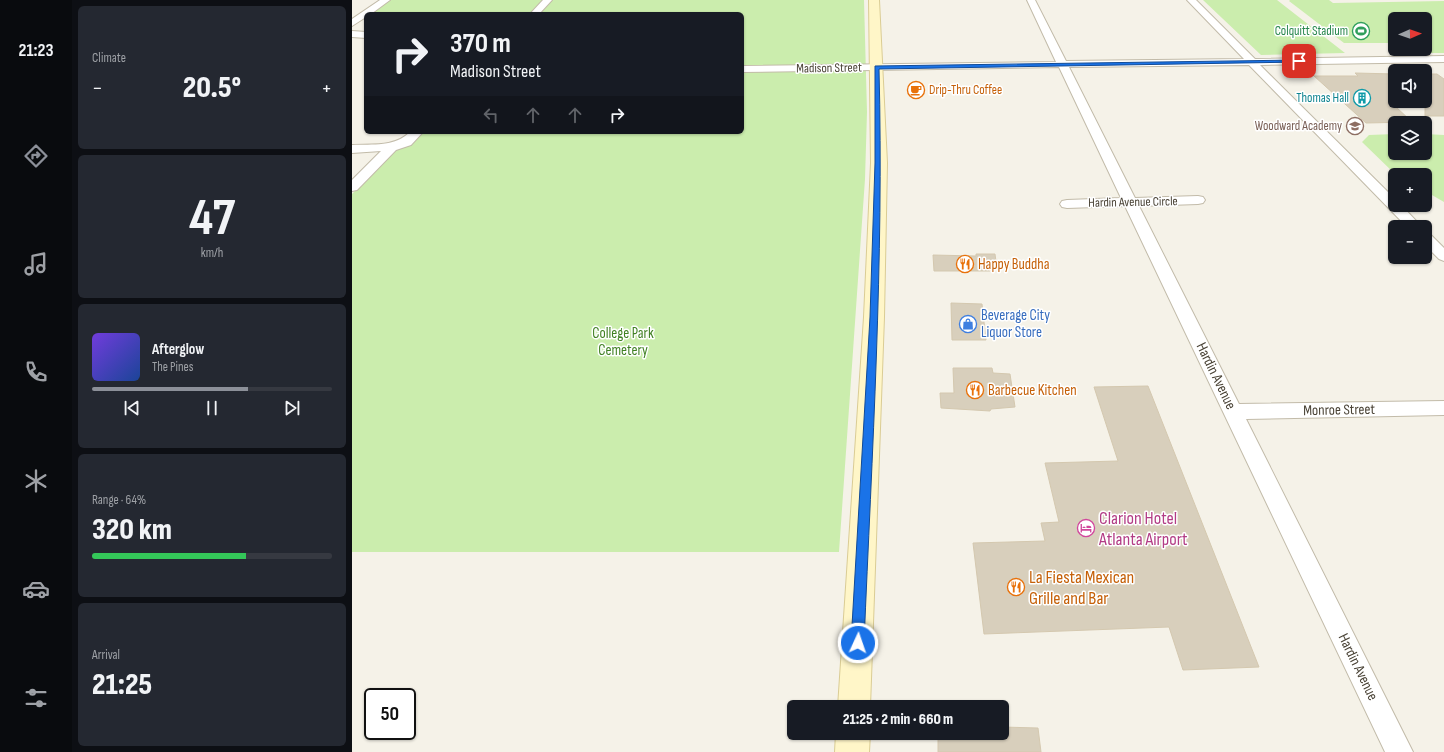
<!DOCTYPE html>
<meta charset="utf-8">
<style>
body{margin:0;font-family:"Sofia Sans Condensed",sans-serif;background:#242831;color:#f1f3f6;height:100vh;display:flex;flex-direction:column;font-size:15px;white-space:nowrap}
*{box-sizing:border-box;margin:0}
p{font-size:13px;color:#9ea1a6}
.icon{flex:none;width:22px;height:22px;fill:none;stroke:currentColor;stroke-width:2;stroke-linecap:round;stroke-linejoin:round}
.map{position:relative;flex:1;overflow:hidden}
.details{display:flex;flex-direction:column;gap:6px;padding:6px;background:#0d0f14;width:280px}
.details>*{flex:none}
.hud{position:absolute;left:12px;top:12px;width:380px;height:122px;border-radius:6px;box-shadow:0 1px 3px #0004;background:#171b24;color:#f1f3f6;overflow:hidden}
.needle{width:26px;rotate:88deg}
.buttons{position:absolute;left:1036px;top:12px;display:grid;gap:8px}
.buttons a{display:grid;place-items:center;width:44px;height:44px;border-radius:6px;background:#171b24;box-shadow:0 1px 3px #0004;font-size:20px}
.speed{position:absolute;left:12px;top:688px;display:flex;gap:8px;font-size:20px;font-weight:700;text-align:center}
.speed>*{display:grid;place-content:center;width:52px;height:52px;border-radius:50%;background:#171b24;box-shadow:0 1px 3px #0004;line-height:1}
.speed .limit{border:2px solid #111;border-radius:6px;background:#fff;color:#111}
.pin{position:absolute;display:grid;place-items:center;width:34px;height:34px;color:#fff;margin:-17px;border-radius:8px;box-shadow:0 2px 6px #0006}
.me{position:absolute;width:44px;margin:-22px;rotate:3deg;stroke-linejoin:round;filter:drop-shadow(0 0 3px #0008)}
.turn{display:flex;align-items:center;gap:14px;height:84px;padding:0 20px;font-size:18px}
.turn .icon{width:52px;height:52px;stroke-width:2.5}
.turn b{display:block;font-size:28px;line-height:34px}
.lanes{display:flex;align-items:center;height:38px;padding:0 20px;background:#0003;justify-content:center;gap:20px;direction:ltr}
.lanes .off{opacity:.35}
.big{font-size:30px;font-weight:800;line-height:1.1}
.details .card{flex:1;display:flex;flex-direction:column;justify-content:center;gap:6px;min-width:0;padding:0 14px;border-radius:6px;background:#242831}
.details .dial{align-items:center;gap:0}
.dial b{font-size:52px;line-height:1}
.song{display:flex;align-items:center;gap:12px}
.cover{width:48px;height:48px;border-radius:6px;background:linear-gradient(135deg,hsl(260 70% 55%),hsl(220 70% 35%))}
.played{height:4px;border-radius:2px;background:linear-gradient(90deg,#8c9099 65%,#363941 65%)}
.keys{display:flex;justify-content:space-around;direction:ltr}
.heat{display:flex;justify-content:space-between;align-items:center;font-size:22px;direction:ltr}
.charge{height:6px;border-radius:3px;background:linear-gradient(90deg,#34c759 64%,#363941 0)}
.trip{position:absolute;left:435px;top:700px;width:222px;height:40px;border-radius:6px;background:#171b24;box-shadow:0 1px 3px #0004;font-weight:800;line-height:40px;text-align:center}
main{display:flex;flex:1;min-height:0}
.dock{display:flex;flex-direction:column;width:72px;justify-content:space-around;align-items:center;background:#090b0e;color:#9ea1a6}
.dock .icon{width:28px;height:28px}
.dock .selected{color:#8c9099}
.dock b{font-size:18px;color:#f1f3f6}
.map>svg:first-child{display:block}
.green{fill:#cbedad}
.building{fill:#d8cfbc;stroke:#d4c8af}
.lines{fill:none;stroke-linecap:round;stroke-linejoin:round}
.street-casing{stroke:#c2bba9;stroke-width:2}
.secondary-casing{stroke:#dacc94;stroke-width:2}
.street{fill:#fff;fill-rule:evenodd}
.secondary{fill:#fff6c8;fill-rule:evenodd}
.route{fill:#1a73e8;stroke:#114b97}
.labels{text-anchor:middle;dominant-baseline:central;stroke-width:3;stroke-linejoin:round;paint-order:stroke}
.far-leisure-label{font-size:13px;fill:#27864d;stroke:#fff;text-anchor:end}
.far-street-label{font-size:13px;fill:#4a4336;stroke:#fff}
.far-food-label{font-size:13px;fill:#c56008;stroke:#fff;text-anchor:start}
.far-culture-label{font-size:13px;fill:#0d838f;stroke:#fff;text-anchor:end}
.far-education-label{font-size:13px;fill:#785e54;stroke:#fff;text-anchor:end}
.food-label{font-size:15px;fill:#c56008;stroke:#fff;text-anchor:start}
.shop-label{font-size:15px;fill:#366cbe;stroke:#fff;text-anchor:start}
.park-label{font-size:15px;fill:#408123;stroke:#fff}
.street-label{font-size:15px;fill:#4a4336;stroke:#fff}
.near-hotel-label{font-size:18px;fill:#b23c85;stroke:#fff;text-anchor:start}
.near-food-label{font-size:18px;fill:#c56008;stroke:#fff;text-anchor:start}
</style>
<main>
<nav class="dock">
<b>21:23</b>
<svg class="icon selected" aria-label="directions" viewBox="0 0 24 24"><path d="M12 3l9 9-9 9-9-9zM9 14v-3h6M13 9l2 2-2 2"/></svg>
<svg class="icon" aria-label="music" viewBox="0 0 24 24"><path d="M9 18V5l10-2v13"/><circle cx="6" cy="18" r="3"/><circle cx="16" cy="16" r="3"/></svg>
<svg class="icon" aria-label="phone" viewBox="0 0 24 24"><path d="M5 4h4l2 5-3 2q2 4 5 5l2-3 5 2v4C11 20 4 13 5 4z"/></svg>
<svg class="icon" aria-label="climate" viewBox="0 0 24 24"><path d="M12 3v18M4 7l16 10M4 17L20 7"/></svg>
<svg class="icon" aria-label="car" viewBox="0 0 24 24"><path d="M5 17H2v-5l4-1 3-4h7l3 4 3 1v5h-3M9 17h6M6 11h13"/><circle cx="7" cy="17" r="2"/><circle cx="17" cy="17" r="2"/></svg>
<svg class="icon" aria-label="filters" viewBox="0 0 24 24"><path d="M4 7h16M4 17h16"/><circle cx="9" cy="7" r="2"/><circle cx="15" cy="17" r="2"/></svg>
</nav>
<section class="details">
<div class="card"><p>Climate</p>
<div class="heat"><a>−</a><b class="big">20.5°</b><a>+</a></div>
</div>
<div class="card dial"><b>47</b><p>km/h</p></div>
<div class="card">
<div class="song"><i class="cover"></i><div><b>Afterglow</b><p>The Pines</p></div></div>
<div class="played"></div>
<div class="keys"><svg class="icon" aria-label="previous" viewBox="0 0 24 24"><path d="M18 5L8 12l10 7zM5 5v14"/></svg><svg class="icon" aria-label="pause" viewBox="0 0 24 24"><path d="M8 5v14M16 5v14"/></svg><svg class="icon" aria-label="next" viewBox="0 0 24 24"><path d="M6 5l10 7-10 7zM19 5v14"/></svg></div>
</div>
<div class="card"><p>Range · 64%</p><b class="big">320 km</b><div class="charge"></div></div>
<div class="card"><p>Arrival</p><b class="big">21:25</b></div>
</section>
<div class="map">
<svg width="1092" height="752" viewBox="0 0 1092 752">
<rect width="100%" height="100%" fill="#f5f2e8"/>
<!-- green -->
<path class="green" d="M36,0h158l-14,14h-163z
M200,0h312l3,112 -2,67 -26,373h-487v-358l45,-45 22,-12 5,-5h318v-118h-204z
M851,0h74l68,53 -84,2z
M938,0h39l4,3 111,-2v52h-29l-10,-4h20v-30h-30v24h-51l-55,-42z
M1043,134v19h30v-19l19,1v67l-19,-11v-16h-29l-34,-33 7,-7z"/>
<!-- building -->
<path class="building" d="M1003,73l40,1v32l17,16 -46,1 -52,-47h44z
M1073,74h12l7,5v37h-19z
M624,254h19l2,15h-7v2h-56l-1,-16 43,1z
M599,303l31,1 4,36h-34z
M601,368h39l1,5 17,1 5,33 -24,2 -1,2 -49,-3 -1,-15h14z
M796,386l111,281 -76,3 -14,-43 -185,7 -11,-91 72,-2 -4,-18 18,-1 -14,-59 73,-2 -24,-74z
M650,727l36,1 3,24h-103v-19h64z"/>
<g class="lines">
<!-- street casing -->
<g class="street-casing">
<path id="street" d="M28,0h10l-19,14h-5v3l-14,9v-7z
M191,0h9l-13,14h-9z
M675,0h8l31,61 178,-2 -57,-59h9l59,59 189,-3v6l-184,3 135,134v6h6l21,22h-15l-158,-162 -180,2 66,131 63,-2 5,1 2,3 -2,3 -5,1 -59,2 100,198 205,-3v14l-198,4 167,333h-28l-260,-546 -58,2 -5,-1 -2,-3 2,-3 5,-1 54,-2 -62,-131 -317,5v-6l314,-4z
M0,31l14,1v6l-14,-1z
M58,132h13l-12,13 -15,5 -39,40 -5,1v-11l29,-29 -29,2v-8c21,-1 43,2 58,-13z
M1073,233l5,1 14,14v13l-5,-2 -14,-14z"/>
</g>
<!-- secondary casing -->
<g class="secondary-casing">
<path id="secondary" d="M517,0h10l8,163 -3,154 -14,390h-32l26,-390 7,-154z
M484,733h34l-1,19h-34z"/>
</g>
<!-- street -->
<use href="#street" class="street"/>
<!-- secondary -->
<use href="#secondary" class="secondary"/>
</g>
<!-- route -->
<path class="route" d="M947,60l2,2 -422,7c5,191 -7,383 -15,574l-2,4 -4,2 -5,-2 -2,-4 19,-326 5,-154v-97z"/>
<!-- icons -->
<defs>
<g id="stadium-ring" transform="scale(0.9)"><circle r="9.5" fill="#fff" stroke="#2e9e5b" stroke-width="1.5"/><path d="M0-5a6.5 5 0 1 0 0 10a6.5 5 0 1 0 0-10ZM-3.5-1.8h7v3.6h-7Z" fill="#2e9e5b"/></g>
<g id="cafe-ring" transform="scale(0.9)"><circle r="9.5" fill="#fff" stroke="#e8710a" stroke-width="1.5"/><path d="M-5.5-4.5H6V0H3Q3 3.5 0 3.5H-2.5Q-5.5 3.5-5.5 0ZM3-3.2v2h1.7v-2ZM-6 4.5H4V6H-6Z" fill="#e8710a"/></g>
<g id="building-ring" transform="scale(0.9)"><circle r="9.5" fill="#fff" stroke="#0f9aa8" stroke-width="1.5"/><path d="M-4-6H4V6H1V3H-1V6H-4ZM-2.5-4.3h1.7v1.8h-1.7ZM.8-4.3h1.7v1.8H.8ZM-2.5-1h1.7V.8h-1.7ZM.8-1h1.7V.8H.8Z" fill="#0f9aa8"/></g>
<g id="school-ring" transform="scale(0.9)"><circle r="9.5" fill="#fff" stroke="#8d6e63" stroke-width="1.5"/><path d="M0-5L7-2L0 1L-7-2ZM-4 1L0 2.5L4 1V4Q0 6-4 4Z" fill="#8d6e63"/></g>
<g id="restaurant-ring" transform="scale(0.9)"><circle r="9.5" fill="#fff" stroke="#e8710a" stroke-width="1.5"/><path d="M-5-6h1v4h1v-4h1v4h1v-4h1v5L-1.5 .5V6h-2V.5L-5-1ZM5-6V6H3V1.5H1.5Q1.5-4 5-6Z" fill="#e8710a"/></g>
<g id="shop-ring" transform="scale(0.9)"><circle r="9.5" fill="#fff" stroke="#3f7fe0" stroke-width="1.5"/><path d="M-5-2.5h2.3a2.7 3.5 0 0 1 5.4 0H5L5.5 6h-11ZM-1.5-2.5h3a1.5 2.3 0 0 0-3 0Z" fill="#3f7fe0"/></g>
<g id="hotel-ring" transform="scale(0.9)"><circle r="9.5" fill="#fff" stroke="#d1479c" stroke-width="1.5"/><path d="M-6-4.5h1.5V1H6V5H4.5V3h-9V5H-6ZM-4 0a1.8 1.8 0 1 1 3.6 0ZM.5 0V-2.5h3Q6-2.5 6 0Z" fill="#d1479c"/></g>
</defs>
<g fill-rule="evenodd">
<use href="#stadium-ring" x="1009" y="31"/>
<use href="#cafe-ring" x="564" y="90"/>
<use href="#building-ring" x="1010" y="98"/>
<use href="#school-ring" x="1003" y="126"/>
<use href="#restaurant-ring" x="613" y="264"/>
<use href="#shop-ring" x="616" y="324"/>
<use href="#restaurant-ring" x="623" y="390"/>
<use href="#hotel-ring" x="734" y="528"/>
<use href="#restaurant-ring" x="664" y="587"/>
</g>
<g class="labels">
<!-- far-leisure labels -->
<g class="far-leisure-label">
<text x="996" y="31">Colquitt Stadium</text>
</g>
<!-- far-street labels -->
<g class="far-street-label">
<text transform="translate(477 68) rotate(-1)">Madison Street</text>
<text transform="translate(781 202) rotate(-1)">Hardin Avenue Circle</text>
</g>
<!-- far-food labels -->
<g class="far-food-label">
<text x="577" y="90">Drip-Thru Coffee</text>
</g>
<!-- far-culture labels -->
<g class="far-culture-label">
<text x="997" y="98">Thomas Hall</text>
</g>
<!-- far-education labels -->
<g class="far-education-label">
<text x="990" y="126">Woodward Academy</text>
</g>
<!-- food labels -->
<g class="food-label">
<text x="626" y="264">Happy Buddha</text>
<text x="636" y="390">Barbecue Kitchen</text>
</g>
<!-- shop labels -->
<g class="shop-label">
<text x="629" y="315">Beverage City<tspan x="629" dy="17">Liquor Store</tspan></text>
</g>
<!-- park labels -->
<g class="park-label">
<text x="271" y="333">College Park<tspan x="271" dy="17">Cemetery</tspan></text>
</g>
<!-- street labels -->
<g class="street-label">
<text transform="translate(864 376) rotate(64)">Hardin Avenue</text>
<text transform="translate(987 410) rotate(-1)">Monroe Street</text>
<text transform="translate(1006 667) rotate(64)">Hardin Avenue</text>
</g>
<!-- near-hotel labels -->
<g class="near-hotel-label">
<text x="747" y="518">Clarion Hotel<tspan x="747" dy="21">Atlanta Airport</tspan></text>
</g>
<!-- near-food labels -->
<g class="near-food-label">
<text x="677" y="577">La Fiesta Mexican<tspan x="677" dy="21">Grille and Bar</tspan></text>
</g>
</g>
</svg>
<div class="buttons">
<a><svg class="needle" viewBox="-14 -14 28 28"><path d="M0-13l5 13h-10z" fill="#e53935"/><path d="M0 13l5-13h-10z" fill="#9ea1a6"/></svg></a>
<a><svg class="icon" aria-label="sound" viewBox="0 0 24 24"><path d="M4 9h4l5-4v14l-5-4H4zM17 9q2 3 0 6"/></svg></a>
<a><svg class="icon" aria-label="layers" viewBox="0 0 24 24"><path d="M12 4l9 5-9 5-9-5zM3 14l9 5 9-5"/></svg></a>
<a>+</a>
<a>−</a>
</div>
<div class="speed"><div class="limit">50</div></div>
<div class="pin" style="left:947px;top:61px;background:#d93025"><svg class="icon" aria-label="arrive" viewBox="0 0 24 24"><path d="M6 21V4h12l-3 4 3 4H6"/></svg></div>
<svg class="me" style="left:506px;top:643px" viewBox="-20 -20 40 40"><circle r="17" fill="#1a73e8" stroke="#fff" stroke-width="3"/><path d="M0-11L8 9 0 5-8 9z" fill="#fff"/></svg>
<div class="trip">21:25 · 2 min · 660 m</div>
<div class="hud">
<div class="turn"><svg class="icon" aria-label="right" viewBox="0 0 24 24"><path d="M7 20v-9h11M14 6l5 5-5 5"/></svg><div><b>370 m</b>Madison Street</div></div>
<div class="lanes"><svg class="icon off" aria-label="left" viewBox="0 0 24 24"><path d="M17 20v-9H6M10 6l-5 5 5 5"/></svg><svg class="icon off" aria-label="ahead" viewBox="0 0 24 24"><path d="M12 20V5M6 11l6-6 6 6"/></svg><svg class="icon off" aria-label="ahead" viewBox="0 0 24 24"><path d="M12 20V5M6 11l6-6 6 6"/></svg><svg class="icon" aria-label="right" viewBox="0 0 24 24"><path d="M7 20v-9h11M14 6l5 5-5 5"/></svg></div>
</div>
</div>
</main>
